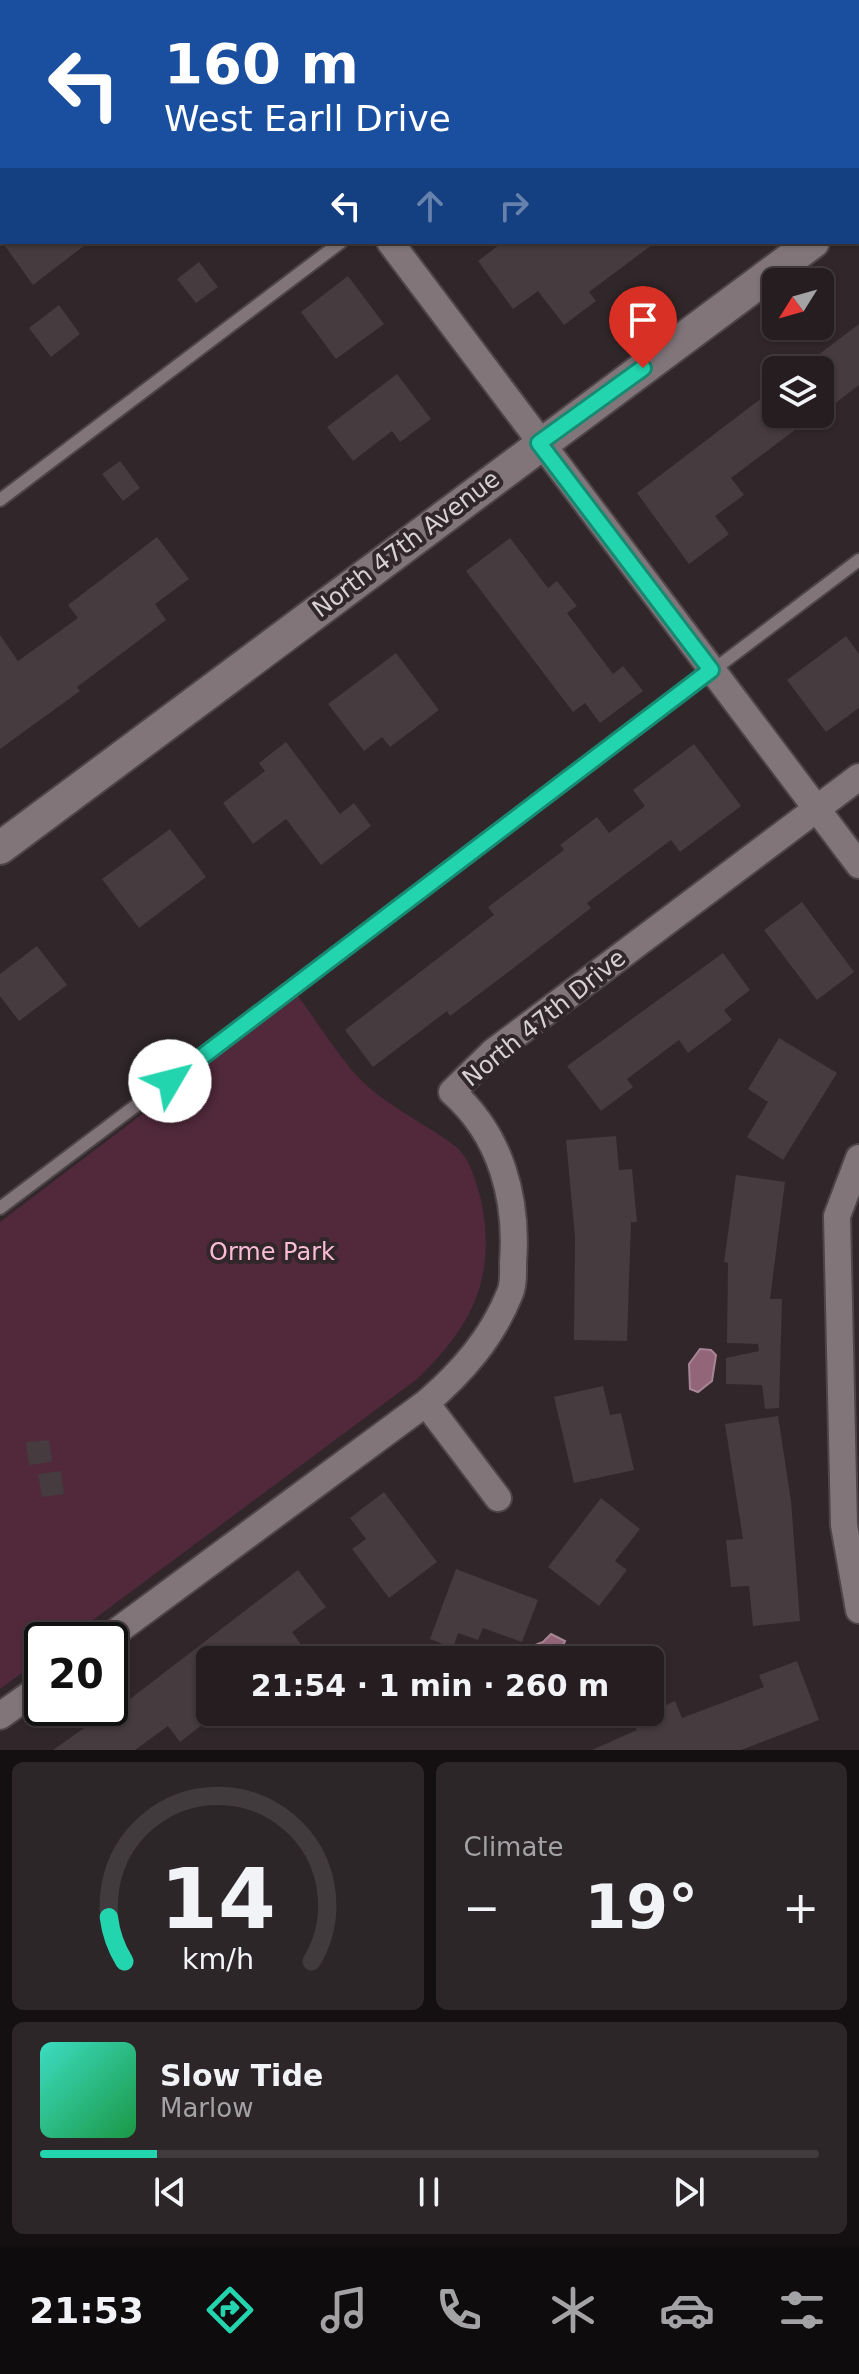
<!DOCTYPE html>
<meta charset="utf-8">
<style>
body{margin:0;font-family:"DejaVu Sans",sans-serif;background:#2d2629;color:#f1f3f6;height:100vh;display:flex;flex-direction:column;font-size:30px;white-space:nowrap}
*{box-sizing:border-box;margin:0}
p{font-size:26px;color:#a3a2a5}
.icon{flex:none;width:44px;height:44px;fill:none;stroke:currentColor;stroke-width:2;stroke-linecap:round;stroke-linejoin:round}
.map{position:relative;height:1750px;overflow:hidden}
.panel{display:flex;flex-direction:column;gap:12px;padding:12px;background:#141012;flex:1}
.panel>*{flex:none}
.guide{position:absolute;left:0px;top:0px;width:860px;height:244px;box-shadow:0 2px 6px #0004,0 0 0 2px #423b3e;background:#1a4fa0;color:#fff;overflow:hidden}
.needle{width:52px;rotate:233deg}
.fabs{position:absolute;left:762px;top:268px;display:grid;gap:16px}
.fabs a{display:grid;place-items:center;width:72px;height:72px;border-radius:12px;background:#251d20;box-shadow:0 2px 6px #0004,0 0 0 2px #423b3e;font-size:40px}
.speed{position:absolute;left:24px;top:1622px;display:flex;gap:16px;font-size:40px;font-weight:700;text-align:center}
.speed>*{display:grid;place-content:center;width:104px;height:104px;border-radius:50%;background:#251d20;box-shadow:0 2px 6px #0004,0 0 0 2px #423b3e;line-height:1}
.speed .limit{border:4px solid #111;border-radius:12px;background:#fff;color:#111}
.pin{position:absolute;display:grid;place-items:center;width:68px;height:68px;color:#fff;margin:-82px -34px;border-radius:50% 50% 50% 0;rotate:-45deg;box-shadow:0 0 8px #0007}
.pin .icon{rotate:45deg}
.me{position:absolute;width:88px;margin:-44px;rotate:53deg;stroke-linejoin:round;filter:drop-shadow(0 0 6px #0008)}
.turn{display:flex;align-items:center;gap:28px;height:168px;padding:0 32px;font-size:36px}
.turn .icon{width:104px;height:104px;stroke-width:2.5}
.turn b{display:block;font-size:56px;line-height:68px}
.lanes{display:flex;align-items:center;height:76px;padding:0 32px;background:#0003;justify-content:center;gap:40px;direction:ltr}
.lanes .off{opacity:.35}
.big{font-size:60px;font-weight:600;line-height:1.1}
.panel .widget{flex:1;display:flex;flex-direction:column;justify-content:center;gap:12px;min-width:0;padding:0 28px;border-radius:12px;background:#2d2629}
.panel .dial{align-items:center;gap:0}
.dial svg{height:208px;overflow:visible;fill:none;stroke:#423b3e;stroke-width:7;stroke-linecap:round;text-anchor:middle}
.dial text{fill:#f1f3f6;stroke:none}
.song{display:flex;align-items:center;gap:24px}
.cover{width:96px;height:96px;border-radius:12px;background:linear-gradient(135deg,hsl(170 70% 55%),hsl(140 70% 35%))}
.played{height:8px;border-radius:4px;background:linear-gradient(90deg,#23d5af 15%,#423b3e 15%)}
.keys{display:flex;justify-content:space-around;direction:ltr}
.heat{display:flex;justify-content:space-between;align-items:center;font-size:44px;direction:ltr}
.panel .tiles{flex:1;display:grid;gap:12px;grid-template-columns:1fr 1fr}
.widget:last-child{grid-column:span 2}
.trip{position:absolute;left:196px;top:1646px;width:468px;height:80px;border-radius:12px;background:#251d20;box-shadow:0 2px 6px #0004,0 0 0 2px #423b3e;font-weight:600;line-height:80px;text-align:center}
.dock{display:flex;height:128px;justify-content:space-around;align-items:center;background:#0f0c0d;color:#a3a2a5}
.dock .icon{width:56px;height:56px}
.dock .selected{color:#23d5af}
.dock b{font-size:36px;color:#f1f3f6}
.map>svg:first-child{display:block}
.green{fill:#51293b}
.water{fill:#936578;stroke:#a88594;stroke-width:2}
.building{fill:#463b3f}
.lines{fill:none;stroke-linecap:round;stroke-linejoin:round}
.service-casing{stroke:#4e4549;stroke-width:16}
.minor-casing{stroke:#4e4549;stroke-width:30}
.tertiary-casing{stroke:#4e4549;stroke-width:36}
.service{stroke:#81757a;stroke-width:12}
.minor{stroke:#81757a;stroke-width:26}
.tertiary{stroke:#81757a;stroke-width:32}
.route-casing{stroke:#178a72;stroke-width:20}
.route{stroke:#23d5af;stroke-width:14}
.labels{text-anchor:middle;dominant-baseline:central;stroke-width:8;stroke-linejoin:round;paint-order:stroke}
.street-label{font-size:24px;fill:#d8d1d4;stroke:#31272a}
.park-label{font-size:24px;fill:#f9bcd4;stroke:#31272a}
</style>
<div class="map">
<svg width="859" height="1750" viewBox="0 0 859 1750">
<rect width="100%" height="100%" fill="#31272a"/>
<!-- green -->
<path class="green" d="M298,996c19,26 37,55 58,79 28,30 67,47 99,71 14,10 22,38 26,54 16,78 -9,126 -64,179l-351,261h-24v18l-42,31v-467z"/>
<!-- water -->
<path class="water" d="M700,1349l11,1 5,5 -4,26 -14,11 -8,-3 -1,-25z
M551,1634l14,7 -8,19h-38l3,-10 21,-8z"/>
<!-- building -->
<path class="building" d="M2,242h87l-56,43z
M503,242h153l-67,50 7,9 -32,24 -26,-34 -25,18 -35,-48z
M199,262l19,25 -22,16 -19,-24z
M348,276l36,48 -48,35 -35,-47z
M59,305l21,29 -29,23 -22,-29z
M859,324v61l-39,30v-45h-22z
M397,374l34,45 -31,23 -8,-11 -39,30 -26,-34z
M776,387v27h40l-85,64 13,17 -29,21 14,18 -40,30 -52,-71z
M120,461l20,27 -17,13 -21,-27z
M157,537l32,42 -34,25 11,16 -89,67 3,4 -80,58v-114l18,26 60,-43 -10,-13z
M510,538l38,50 9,-7 20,25 -10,7 46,61 10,-8 20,25 -43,32 -15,-20 -12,9 -107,-141z
M846,636l13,18v54l-33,24 -39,-52z
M396,653l43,57 -49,37 -8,-10 -18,14 -36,-47z
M286,742l54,72 14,-11 17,23 -50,39 -35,-46 -33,25 -30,-41 42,-32 -6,-8z
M694,744l47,62 -61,46 -9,-12 -84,63 4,5 -80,62 -61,46 -3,-5 -74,56 -28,-37 149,-115 -6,-8 76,-57 -4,-5 37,-28 12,16 36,-27 -12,-16z
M170,829l36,48 -67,51 -37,-49z
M802,902l52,70 -37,28 -53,-70z
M37,946l30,39 -48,36 -19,-25v-22z
M723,953l27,37 -26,20 8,10 -44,33 -9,-13 -52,39 6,8 -32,24 -34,-45z
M779,1038l58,35 -54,87 -36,-23 21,-35 -20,-13z
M616,1136l3,34 13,-1 5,53h-6l-4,119 -53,-1 1,-103 -9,-97z
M736,1175l49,7 -15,117h12l-3,109 -14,1 -3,-24 -36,-1v-26l33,-7 -1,-7 -31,-1 1,-80 -4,-1z
M603,1386l7,29 11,-2 13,57 -60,13 -20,-86z
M778,1416l13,85 9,120 -47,5 -4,-40 -18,1 -5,-47 17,-1 -18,-115z
M49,1440l3,22 -23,3 -3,-23z
M61,1471l3,23 -22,3 -4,-23z
M384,1492l53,70 -48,36 -37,-49 14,-10 -16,-21z
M601,1498l39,31 -25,32 12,9 -28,36 -51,-39z
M456,1569l82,31 -16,42 -39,-14 -5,12 -20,-7 -5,15 -23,-9z
M298,1570l28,37 -34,25 11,15 -18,13h-75v39l-12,10 9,12 -27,21 -12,-16 -33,24h-82l71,-50 2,2z
M797,1661l22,59 -78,30h-149l45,-20 -5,-10 43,-19 7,17 82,-31 -5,-12z"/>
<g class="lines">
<!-- service casing -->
<g class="service-casing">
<path id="service" d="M663,2l2,-2
M0,500l341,-258
M0,1208l859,-648"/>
</g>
<!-- minor casing -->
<g class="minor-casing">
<path id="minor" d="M217,2l3,-2
M0,165l2,-2
M390,242l469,623
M859,1158l-22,58 7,309 15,85
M426,1403l72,95
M105,1640l321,-237c36,-31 66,-65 84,-110 4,-9 3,-21 3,-30 5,-64 -12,-128 -61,-171l41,-40 366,-275
M0,1716l42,-30"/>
</g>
<!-- tertiary casing -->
<g class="tertiary-casing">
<path id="tertiary" d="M858,209l1,-1
M0,848l813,-606"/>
</g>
<!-- service -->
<use href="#service" class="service"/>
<!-- minor -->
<use href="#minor" class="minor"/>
<!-- tertiary -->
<use href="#tertiary" class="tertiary"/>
</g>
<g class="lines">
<!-- route casing -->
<g class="route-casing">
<path id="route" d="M170,1081l541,-411 -172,-227 104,-75"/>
</g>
<!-- route -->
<use href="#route" class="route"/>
</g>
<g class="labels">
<!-- street labels -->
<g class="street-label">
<text transform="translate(406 544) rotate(-37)">North 47th Avenue</text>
<text transform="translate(544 1018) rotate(-39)">North 47th Drive</text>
</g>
<!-- park labels -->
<g class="park-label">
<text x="272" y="1252">Orme Park</text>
</g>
</g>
</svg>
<div class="fabs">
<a><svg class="needle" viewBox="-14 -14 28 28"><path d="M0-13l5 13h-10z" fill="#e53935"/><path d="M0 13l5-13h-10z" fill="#a3a2a5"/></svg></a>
<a><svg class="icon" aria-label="layers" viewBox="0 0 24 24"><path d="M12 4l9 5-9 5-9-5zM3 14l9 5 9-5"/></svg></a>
</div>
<div class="speed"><div class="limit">20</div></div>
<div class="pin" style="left:643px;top:368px;background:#d93025"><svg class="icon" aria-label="arrive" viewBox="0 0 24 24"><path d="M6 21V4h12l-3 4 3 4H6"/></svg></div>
<svg class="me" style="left:170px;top:1081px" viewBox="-20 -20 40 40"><circle r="19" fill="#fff"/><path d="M0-13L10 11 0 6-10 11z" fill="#23d5af"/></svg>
<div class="trip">21:54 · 1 min · 260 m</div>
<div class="guide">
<div class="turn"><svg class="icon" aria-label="left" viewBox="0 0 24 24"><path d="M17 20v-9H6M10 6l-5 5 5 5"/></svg><div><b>160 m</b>West Earll Drive</div></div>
<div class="lanes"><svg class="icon" aria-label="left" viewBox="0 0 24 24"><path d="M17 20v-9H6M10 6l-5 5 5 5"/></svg><svg class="icon off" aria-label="ahead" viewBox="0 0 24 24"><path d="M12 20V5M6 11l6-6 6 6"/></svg><svg class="icon off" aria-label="right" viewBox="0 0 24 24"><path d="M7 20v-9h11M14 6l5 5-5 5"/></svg></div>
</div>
</div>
<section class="panel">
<div class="tiles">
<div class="widget dial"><svg viewBox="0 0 100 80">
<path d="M14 69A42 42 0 1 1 86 69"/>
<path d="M14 69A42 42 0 0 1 8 52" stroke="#23d5af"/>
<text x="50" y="56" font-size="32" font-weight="700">14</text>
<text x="50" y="72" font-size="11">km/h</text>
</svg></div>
<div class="widget"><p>Climate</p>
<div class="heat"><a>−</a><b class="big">19°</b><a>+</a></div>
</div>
<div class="widget">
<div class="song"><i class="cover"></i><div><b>Slow Tide</b><p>Marlow</p></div></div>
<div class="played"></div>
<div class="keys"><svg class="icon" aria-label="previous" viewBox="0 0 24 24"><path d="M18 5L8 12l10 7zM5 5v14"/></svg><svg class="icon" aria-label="pause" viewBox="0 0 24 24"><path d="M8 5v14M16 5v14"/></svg><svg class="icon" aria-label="next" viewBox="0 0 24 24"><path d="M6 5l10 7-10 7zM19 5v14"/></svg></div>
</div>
</div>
</section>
<nav class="dock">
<b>21:53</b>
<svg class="icon selected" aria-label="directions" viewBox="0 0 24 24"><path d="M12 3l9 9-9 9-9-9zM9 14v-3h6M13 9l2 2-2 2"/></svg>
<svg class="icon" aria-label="music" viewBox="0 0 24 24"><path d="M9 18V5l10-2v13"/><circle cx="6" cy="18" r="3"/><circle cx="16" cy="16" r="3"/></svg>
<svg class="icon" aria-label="phone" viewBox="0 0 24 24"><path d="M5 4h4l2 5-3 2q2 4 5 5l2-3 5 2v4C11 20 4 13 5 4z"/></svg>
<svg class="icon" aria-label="climate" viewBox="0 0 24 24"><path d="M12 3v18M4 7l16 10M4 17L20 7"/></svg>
<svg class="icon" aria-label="car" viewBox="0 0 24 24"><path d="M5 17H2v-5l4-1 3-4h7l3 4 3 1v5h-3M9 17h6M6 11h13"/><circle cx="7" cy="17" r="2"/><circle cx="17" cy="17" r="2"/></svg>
<svg class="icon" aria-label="filters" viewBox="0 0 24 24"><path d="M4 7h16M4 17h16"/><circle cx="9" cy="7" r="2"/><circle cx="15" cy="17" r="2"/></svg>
</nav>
